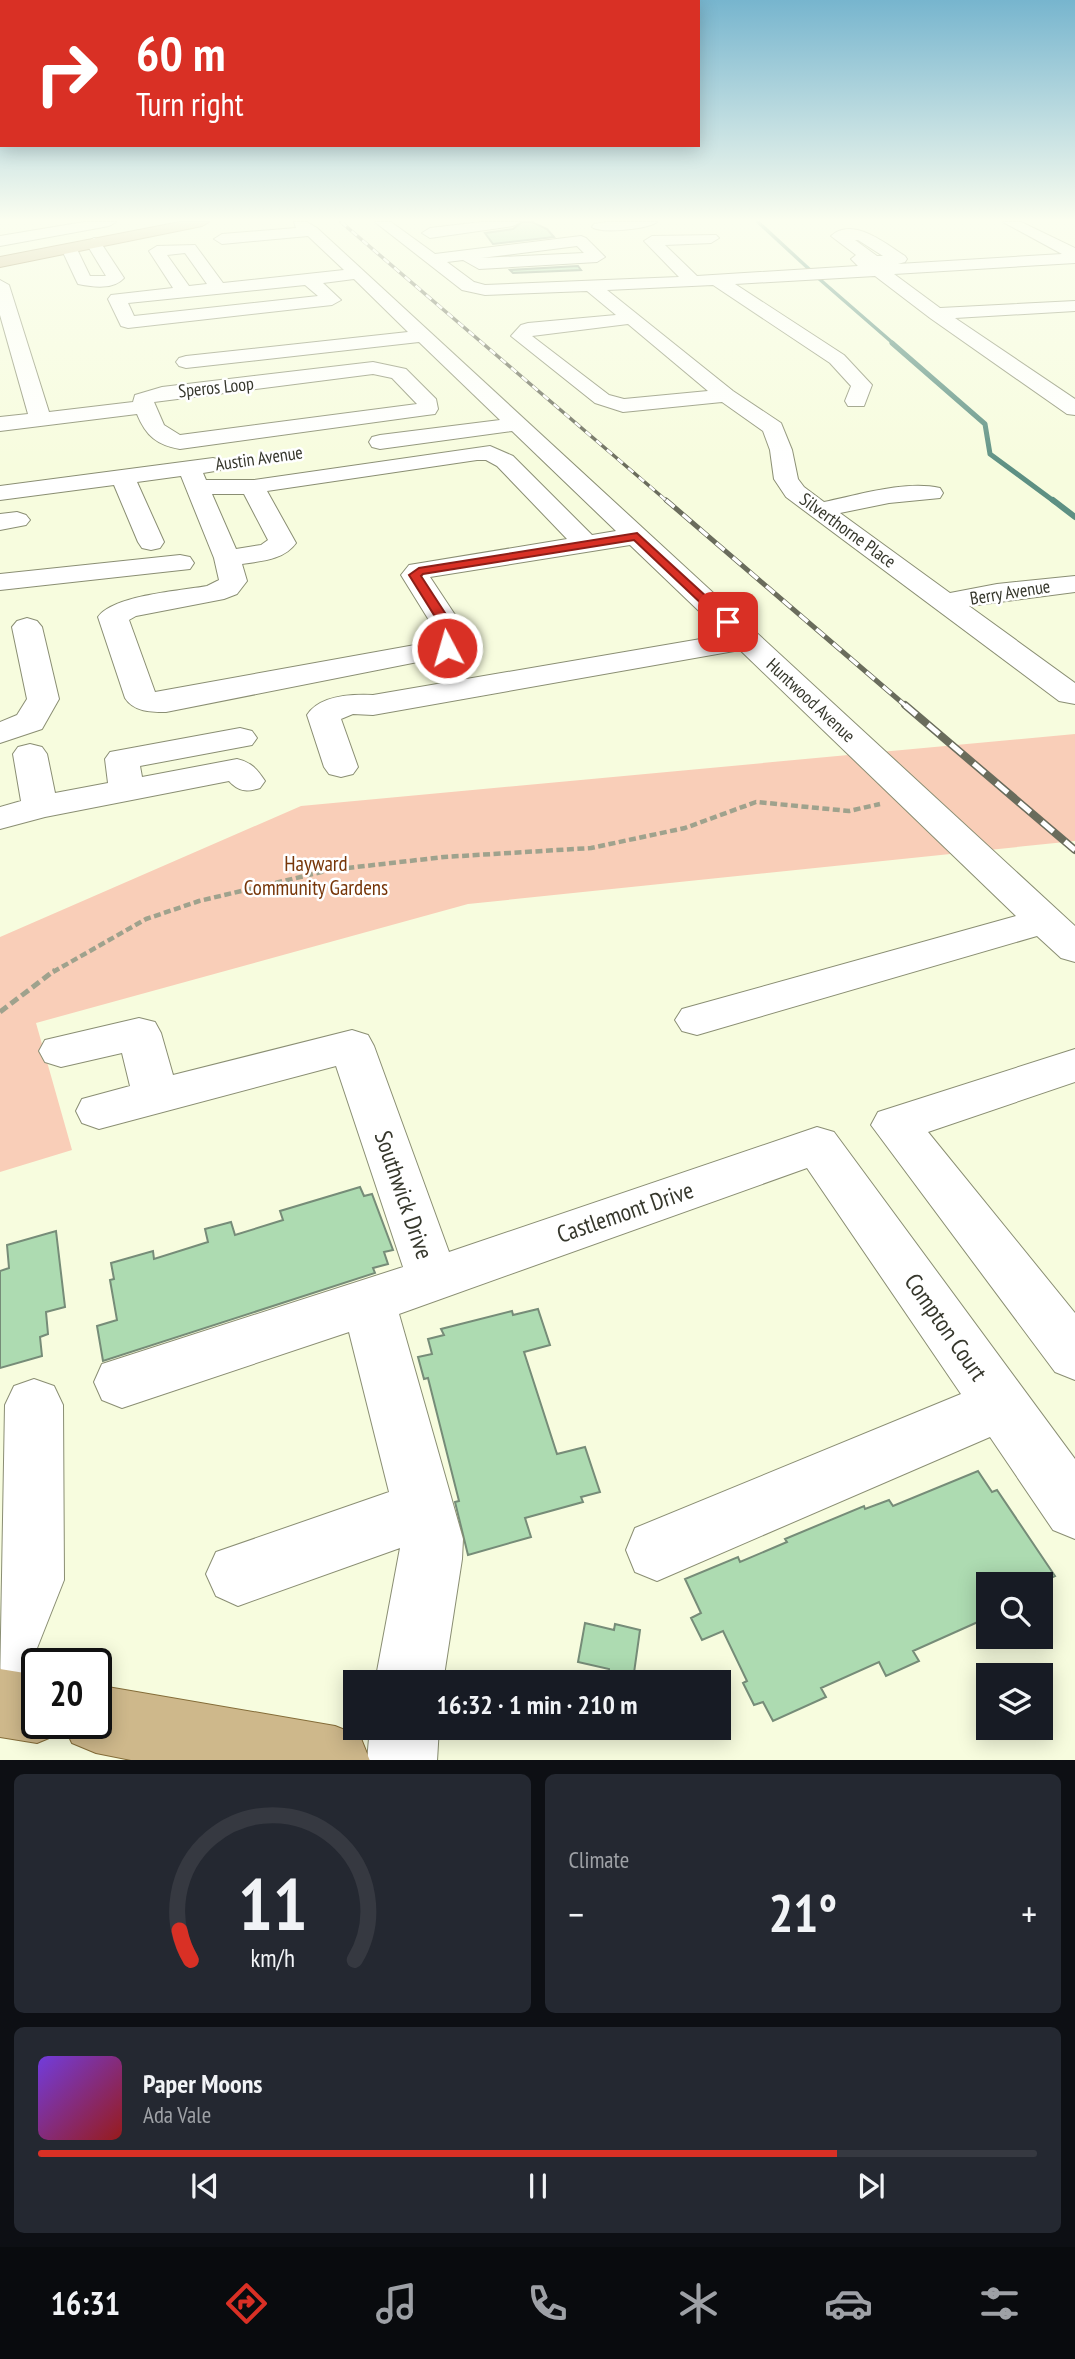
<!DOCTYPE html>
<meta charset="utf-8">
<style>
body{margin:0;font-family:"PT Sans Narrow",sans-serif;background:#242831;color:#f1f3f6;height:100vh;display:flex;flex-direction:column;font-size:26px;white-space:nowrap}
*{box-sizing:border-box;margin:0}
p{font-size:23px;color:#9ea1a6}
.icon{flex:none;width:38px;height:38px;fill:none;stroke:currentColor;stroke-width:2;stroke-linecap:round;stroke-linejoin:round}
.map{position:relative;height:1760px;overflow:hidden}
.drawer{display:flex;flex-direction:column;gap:14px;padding:14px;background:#0d0f14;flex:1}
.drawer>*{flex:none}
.banner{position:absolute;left:0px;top:0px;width:700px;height:147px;box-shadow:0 4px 18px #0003;background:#d93025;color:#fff;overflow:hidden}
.tools{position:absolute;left:976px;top:1572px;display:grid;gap:14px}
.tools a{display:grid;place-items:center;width:77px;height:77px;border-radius:0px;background:#171b24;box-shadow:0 4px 18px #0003;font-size:35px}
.speed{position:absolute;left:21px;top:1648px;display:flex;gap:14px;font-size:35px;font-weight:700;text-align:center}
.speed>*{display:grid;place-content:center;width:91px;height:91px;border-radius:50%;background:#171b24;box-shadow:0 4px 18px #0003;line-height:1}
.speed .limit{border:4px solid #111;border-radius:10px;background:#fff;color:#111}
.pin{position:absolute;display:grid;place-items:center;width:60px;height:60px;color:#fff;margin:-30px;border-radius:14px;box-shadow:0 4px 10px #0006}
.me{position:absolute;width:77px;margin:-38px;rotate:354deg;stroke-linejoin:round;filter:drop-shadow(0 0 5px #0008)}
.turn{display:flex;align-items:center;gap:24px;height:147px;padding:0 21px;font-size:32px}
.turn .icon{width:91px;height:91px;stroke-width:2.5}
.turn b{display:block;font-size:49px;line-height:60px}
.big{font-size:52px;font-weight:700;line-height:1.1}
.drawer .card{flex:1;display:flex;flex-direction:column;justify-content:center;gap:10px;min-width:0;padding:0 24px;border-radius:10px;background:#242831}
.drawer .dial{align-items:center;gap:0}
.dial svg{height:182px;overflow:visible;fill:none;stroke:#363941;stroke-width:7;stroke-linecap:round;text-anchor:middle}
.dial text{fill:#f1f3f6;stroke:none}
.song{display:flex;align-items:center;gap:21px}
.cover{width:84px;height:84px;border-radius:10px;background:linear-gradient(135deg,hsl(260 70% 55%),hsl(0 70% 35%))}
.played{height:7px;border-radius:4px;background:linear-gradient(90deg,#d93025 80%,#363941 80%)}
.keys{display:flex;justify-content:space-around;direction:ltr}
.heat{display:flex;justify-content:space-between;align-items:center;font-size:38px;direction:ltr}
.drawer .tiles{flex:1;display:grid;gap:14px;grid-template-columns:1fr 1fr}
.card:last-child{grid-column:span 2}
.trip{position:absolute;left:343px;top:1670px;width:388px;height:70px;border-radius:0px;background:#171b24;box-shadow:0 4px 18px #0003;font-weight:700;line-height:70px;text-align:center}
.tab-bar{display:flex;height:112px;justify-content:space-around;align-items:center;background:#090b0e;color:#9ea1a6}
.tab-bar .icon{width:49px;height:49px}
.tab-bar .selected{color:#d93025}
.tab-bar b{font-size:32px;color:#f1f3f6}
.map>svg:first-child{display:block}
.green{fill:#f9ceb8}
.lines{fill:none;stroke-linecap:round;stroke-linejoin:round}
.stream-far2{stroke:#5d9083;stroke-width:3.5}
.stream-far1{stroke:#5d9083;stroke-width:5}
.stream{stroke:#5d9083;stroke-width:6}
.building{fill:#addbb1;stroke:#768c78;stroke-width:2}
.minor-casing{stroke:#8a8e73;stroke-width:2}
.major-casing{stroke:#846c38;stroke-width:2}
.path-far1{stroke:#9fa28d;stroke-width:4.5;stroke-dasharray:7 3.5;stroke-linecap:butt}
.path{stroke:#9fa28d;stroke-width:5;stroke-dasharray:9 4.5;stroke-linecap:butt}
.minor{fill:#fff;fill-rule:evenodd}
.major{fill:#ceb88b;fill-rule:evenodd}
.rail-far2-casing{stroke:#6a6c5c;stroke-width:3.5}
.rail-far1-casing{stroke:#6a6c5c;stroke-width:5}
.rail-casing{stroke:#6a6c5c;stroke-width:8}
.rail-far2{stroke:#fff;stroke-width:2.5;stroke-dasharray:7;stroke-linecap:butt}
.rail-far1{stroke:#fff;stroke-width:3.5;stroke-dasharray:11;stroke-linecap:butt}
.rail{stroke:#fff;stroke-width:5;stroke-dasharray:15;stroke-linecap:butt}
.route{fill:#d93025;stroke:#8d1f18;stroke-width:2}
.labels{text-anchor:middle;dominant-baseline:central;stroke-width:5;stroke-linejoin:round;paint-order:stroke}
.far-street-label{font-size:18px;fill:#36372c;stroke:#fff}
.park-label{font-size:21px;fill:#773609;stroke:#fff}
.near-street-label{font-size:24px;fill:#36372c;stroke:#fff}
</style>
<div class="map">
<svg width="1075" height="1761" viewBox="0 0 1075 1761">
<rect width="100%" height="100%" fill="#f7fcde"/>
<!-- green -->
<path class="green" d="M1075,734v107l-607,63 -432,119 36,127 -72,22v-235l301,-131z"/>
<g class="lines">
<!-- stream-far2 -->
<path class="stream-far2" d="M758,222l51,47
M817,277l77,67"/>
<!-- stream-far1 -->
<path class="stream-far1" d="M892,343l93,81 5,30 65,48"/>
<!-- stream -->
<path class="stream" d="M1053,500l22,17"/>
</g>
<!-- building -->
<path class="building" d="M522,222h10l15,7 7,8 -61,7 -8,-11 28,-4z
M578,266l3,4 -68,3 -3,-3z
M360,1187l4,9 8,-2 21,56 -9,2 4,12 -15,4 2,5 -272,88 -6,-35 20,-6 -7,-40 4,-1 -3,-16 42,-12 1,8 54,-17 -3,-13 26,-7 4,13 48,-15 -3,-9z
M56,1231l9,76 -19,5 2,22 -8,3 2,19 -42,12v-97l9,-3 -2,-23z
M538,1309l12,36 -26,7 33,102 28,-7 15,45 -19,5 2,5 -58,16 6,19 -63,18 -13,-53 4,-1 -31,-123 -4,1 -6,-22 14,-3 -4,-15 16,-4 -3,-6 71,-18 1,4z
M978,1471l14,21 5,-2 58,86 -17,8h-49v33l-76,34 6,10 -33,15 -7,-14 -58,26 5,9 -53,24 -10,-19 -9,3 -11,-22 4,-2 -24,-50 -21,9 -11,-22 10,-5 -16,-34 53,-22 2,5 47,-20 -2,-3 79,-33 1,3 24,-9 4,6z
M585,1623l29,7 1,-6 25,6 -7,50 -24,-6v-5l-31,-7z"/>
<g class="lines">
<!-- minor casing -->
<g class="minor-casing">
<path id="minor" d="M84,222h32l-7,4 -109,20v-10z
M294,222h13l10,6 758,698v36l-14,-4 -24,-22 -340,99 -15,-4 -7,-11 7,-11 334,-93 -276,-266 -367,65 -20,-1 -12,5 17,48 -5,7 -12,3 -12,-3 -5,-7 -17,-52c13,-20 44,-21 66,-20l351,-60 -94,-90 -200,32 41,62 -13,15 -292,58c-15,0 -32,0 -41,-14l-27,-81c16,-22 82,-26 109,-31l12,-6 -5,-22 -33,-82 -44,6 27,60 -4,6 -9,2 -9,-2 -4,-6 -24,-57 -114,15v-14l213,-28 8,2 4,5 -4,5 -18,3 3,7h48l236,-34 23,10 79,79 24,-4 -104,-100 -132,18 -8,-2 -3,-5 3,-5 8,-2 120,-15 -81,-78 -233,26 -7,-2 -3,-4 3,-4 7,-2 222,-24 -54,-53 -31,4 18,17 -9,5 -204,23 -7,-2 -13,-27 3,-4 62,-7 -24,-37 8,-5 38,-1 28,38 121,-13 -36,-34 -86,8 -8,-5 8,-5 74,-6zM185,253l22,31 -18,2 -22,-31zM305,285l13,11 -184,20 -6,-13zM477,460h9l11,6 70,73 -158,26 -8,10 39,63 -3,3 -282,51 -26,-72 7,-4 88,-17 13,-5 10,-13 -5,-17c19,-3 42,-4 54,-21l-29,-52zM212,494h32l24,46 -7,5 -25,4z
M375,222h16l44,32 146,-18 5,2 19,19 -8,5 -118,7 -16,-9 -16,2 27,20 11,3 194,-8 -35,-36 8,-5 64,-1 3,3 -8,5 -46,2 32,31 161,-10 -7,-7 5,-4 -25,-19c22,-20 55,8 74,20l2,3 -2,3 -7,2 164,-10 -59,-32h18l54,26v15l-181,11 46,34 135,-7v10l-120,7 120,81v16l-8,-1 -137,-96 -55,-42 -140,8 109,71 28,30 -8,21h-16l-3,-5 6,-15 -21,-23 -117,-78 -106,5 126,101 48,32 11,27 6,29 6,8 20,15c34,-7 82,-22 116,-14l3,5 -3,5 -51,5 -49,10 110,80 47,-9 78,-8v16l-106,14 106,77v21l-16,-3 -273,-204 -12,-18 -4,-29 -7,-19 -41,-29 -99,10 -28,-9 -84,-67 10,-11 7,-2 88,-8 -29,-24 -102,4 -23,-5zM855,240h3l25,16h-6zM577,246l7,7 -103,5zM628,324l80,67 -84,8 -15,-4 -77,-59z
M481,222h39l-7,4 -83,12 -8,-5 8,-5z
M606,222h51c-8,7 -57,12 -65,5l2,-3z
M94,238l5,2 25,38c-11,12 -31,9 -46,6l-2,-4 -15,-32 2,-3h12l15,31h16l-20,-33z
M0,280l9,5 40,127 84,-10 2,-7 27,-8 211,-25 33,7 30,30 2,10 -3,5 -8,1 -247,34c-23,-4 -34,-13 -43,-35l-137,17v-14l28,-3 -28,-99zM373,374l19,4 25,26 -237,31 -16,-10 -10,-23z
M17,512l9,3 4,5 -4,5 -26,5v-16z
M180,555l10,2 4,6 -4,6 -190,21v-16z
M27,618l10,3 5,6 17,72 -17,30 -42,14v-21l17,-7 10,-16 -15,-72 5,-6z
M240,728l12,3 5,7 -5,7 -112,21 2,11 95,-18c14,3 20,10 28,22l-5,7c-13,4 -21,4 -31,-7l-184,36 -45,12v-22l21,-6 -8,-47 5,-7 12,-3 12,3 5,7 8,39 53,-10 -3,-24 5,-7z
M139,1018l16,4 6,11 12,42 179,-45 16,5 6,11 75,206 368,-125 17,5 241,327v80l-22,-9 -63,-93 -333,144 -22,-9 -9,-22 9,-22 326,-134 -154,-226 -408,146 64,225 -1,20 -19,123h-68l25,-134 -162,58 -22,-10 -10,-22 10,-22 173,-60 -40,-160 -227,76 -20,-8 -8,-18 8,-18 301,-97 -67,-201 -237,63 -17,-6 -6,-12 6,-12 48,-13 -8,-33 -61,14 -16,-5 -6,-11 6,-11z
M1075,1049v33l-147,50 147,181v67l-20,-8 -184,-247 7,-13z
M34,1379l20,7 9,19 1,175 -40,101 -24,9 5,-285 9,-19z
M370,1727h69l-2,34h-70z"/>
</g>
<!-- major casing -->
<g class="major-casing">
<path id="major" d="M180,222h29l-7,4 -202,41v-10z
M0,1669l37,6v49h59v-39l239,41 25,10 10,25h-234l-40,-8 -24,-10 -8,-17 -3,7 -24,10 -37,-6z"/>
</g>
<!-- path-far1 -->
<path class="path-far1" d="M53,972l93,-53 53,-18 131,-31 114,-13 147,-9 94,-20 71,-26 93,9 31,-7"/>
<!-- path -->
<path class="path" d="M0,1012l55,-42"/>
<!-- minor -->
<use href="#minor" class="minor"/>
<!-- major -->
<use href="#major" class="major"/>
<!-- rail-far2 casing -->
<g class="rail-far2-casing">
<path id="rail-far2" d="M341,222l327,280"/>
</g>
<!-- rail-far1 casing -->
<g class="rail-far1-casing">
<path id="rail-far1" d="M666,500l241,207"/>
</g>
<!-- rail casing -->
<g class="rail-casing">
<path id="rail" d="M905,705l170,145"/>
</g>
<!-- rail-far2 -->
<use href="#rail-far2" class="rail-far2"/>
<!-- rail-far1 -->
<use href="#rail-far1" class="rail-far1"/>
<!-- rail -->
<use href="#rail" class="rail"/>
</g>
<!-- sky -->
<linearGradient id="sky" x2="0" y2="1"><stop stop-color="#77b5ce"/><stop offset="0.47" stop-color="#fbfef0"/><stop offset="1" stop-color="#fbfef0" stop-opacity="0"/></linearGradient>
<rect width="1075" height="468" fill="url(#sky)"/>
<!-- route -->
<path class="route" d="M637,533l95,87v5h-8l-90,-85 -211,34 -2,2 41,63 -15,13 -6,-4 8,-9 -40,-64 10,-7z"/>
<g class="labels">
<!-- far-street labels -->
<g class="far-street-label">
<text transform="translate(216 387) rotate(-6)">Speros Loop</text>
<text transform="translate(259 458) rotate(-8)">Austin Avenue</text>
<text transform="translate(848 530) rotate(36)">Silverthorne Place</text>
<text transform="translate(1010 592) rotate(-9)">Berry Avenue</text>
<text transform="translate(811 700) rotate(43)">Huntwood Avenue</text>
</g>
<!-- park labels -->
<g class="park-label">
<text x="316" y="863">Hayward<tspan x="316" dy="24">Community Gardens</tspan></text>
</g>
<!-- near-street labels -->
<g class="near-street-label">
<text transform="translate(404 1195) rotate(71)">Southwick Drive</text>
<text transform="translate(625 1212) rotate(-19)">Castlemont Drive</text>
<text transform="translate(946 1327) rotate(55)">Compton Court</text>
</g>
</g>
</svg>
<div class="tools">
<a><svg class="icon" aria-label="search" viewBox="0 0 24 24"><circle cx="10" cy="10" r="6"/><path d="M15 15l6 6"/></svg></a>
<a><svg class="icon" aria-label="layers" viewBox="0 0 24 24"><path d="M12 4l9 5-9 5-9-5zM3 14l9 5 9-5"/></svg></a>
</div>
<div class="speed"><div class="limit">20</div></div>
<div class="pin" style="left:728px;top:622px;background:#d93025"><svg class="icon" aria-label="arrive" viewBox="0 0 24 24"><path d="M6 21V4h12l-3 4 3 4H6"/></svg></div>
<svg class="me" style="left:447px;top:648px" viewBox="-20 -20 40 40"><circle r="17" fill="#d93025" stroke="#fff" stroke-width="3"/><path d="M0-11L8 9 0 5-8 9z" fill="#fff"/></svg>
<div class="trip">16:32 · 1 min · 210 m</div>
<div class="banner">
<div class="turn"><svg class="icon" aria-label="right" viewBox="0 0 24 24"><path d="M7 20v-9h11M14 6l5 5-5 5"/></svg><div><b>60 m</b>Turn right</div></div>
</div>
</div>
<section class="drawer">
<div class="tiles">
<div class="card dial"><svg viewBox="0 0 100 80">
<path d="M14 69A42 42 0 1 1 86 69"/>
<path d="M14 69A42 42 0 0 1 9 56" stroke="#d93025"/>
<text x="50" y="56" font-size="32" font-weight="700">11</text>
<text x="50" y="72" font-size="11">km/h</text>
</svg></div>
<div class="card"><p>Climate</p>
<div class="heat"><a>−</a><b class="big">21°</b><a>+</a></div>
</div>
<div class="card">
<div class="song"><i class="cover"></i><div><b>Paper Moons</b><p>Ada Vale</p></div></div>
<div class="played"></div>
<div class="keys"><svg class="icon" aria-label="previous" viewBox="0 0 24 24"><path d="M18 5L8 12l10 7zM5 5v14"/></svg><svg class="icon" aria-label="pause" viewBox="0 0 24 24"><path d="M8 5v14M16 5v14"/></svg><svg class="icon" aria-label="next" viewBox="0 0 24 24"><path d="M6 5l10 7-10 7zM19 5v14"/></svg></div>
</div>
</div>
</section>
<nav class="tab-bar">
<b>16:31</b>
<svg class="icon selected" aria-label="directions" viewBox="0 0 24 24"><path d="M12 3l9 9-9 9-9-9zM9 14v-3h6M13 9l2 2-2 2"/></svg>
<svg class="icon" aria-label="music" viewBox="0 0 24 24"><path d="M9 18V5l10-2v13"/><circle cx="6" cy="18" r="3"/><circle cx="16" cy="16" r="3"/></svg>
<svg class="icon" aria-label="phone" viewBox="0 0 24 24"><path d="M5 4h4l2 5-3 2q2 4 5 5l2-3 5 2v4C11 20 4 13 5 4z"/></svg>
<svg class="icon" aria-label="climate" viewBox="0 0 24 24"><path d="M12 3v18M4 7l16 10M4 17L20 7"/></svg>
<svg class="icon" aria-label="car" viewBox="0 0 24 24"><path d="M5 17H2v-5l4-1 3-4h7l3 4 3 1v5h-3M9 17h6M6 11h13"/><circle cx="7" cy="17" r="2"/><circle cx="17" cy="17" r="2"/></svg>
<svg class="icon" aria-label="filters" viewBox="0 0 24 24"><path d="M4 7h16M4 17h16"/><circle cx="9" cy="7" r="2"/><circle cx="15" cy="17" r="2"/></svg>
</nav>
